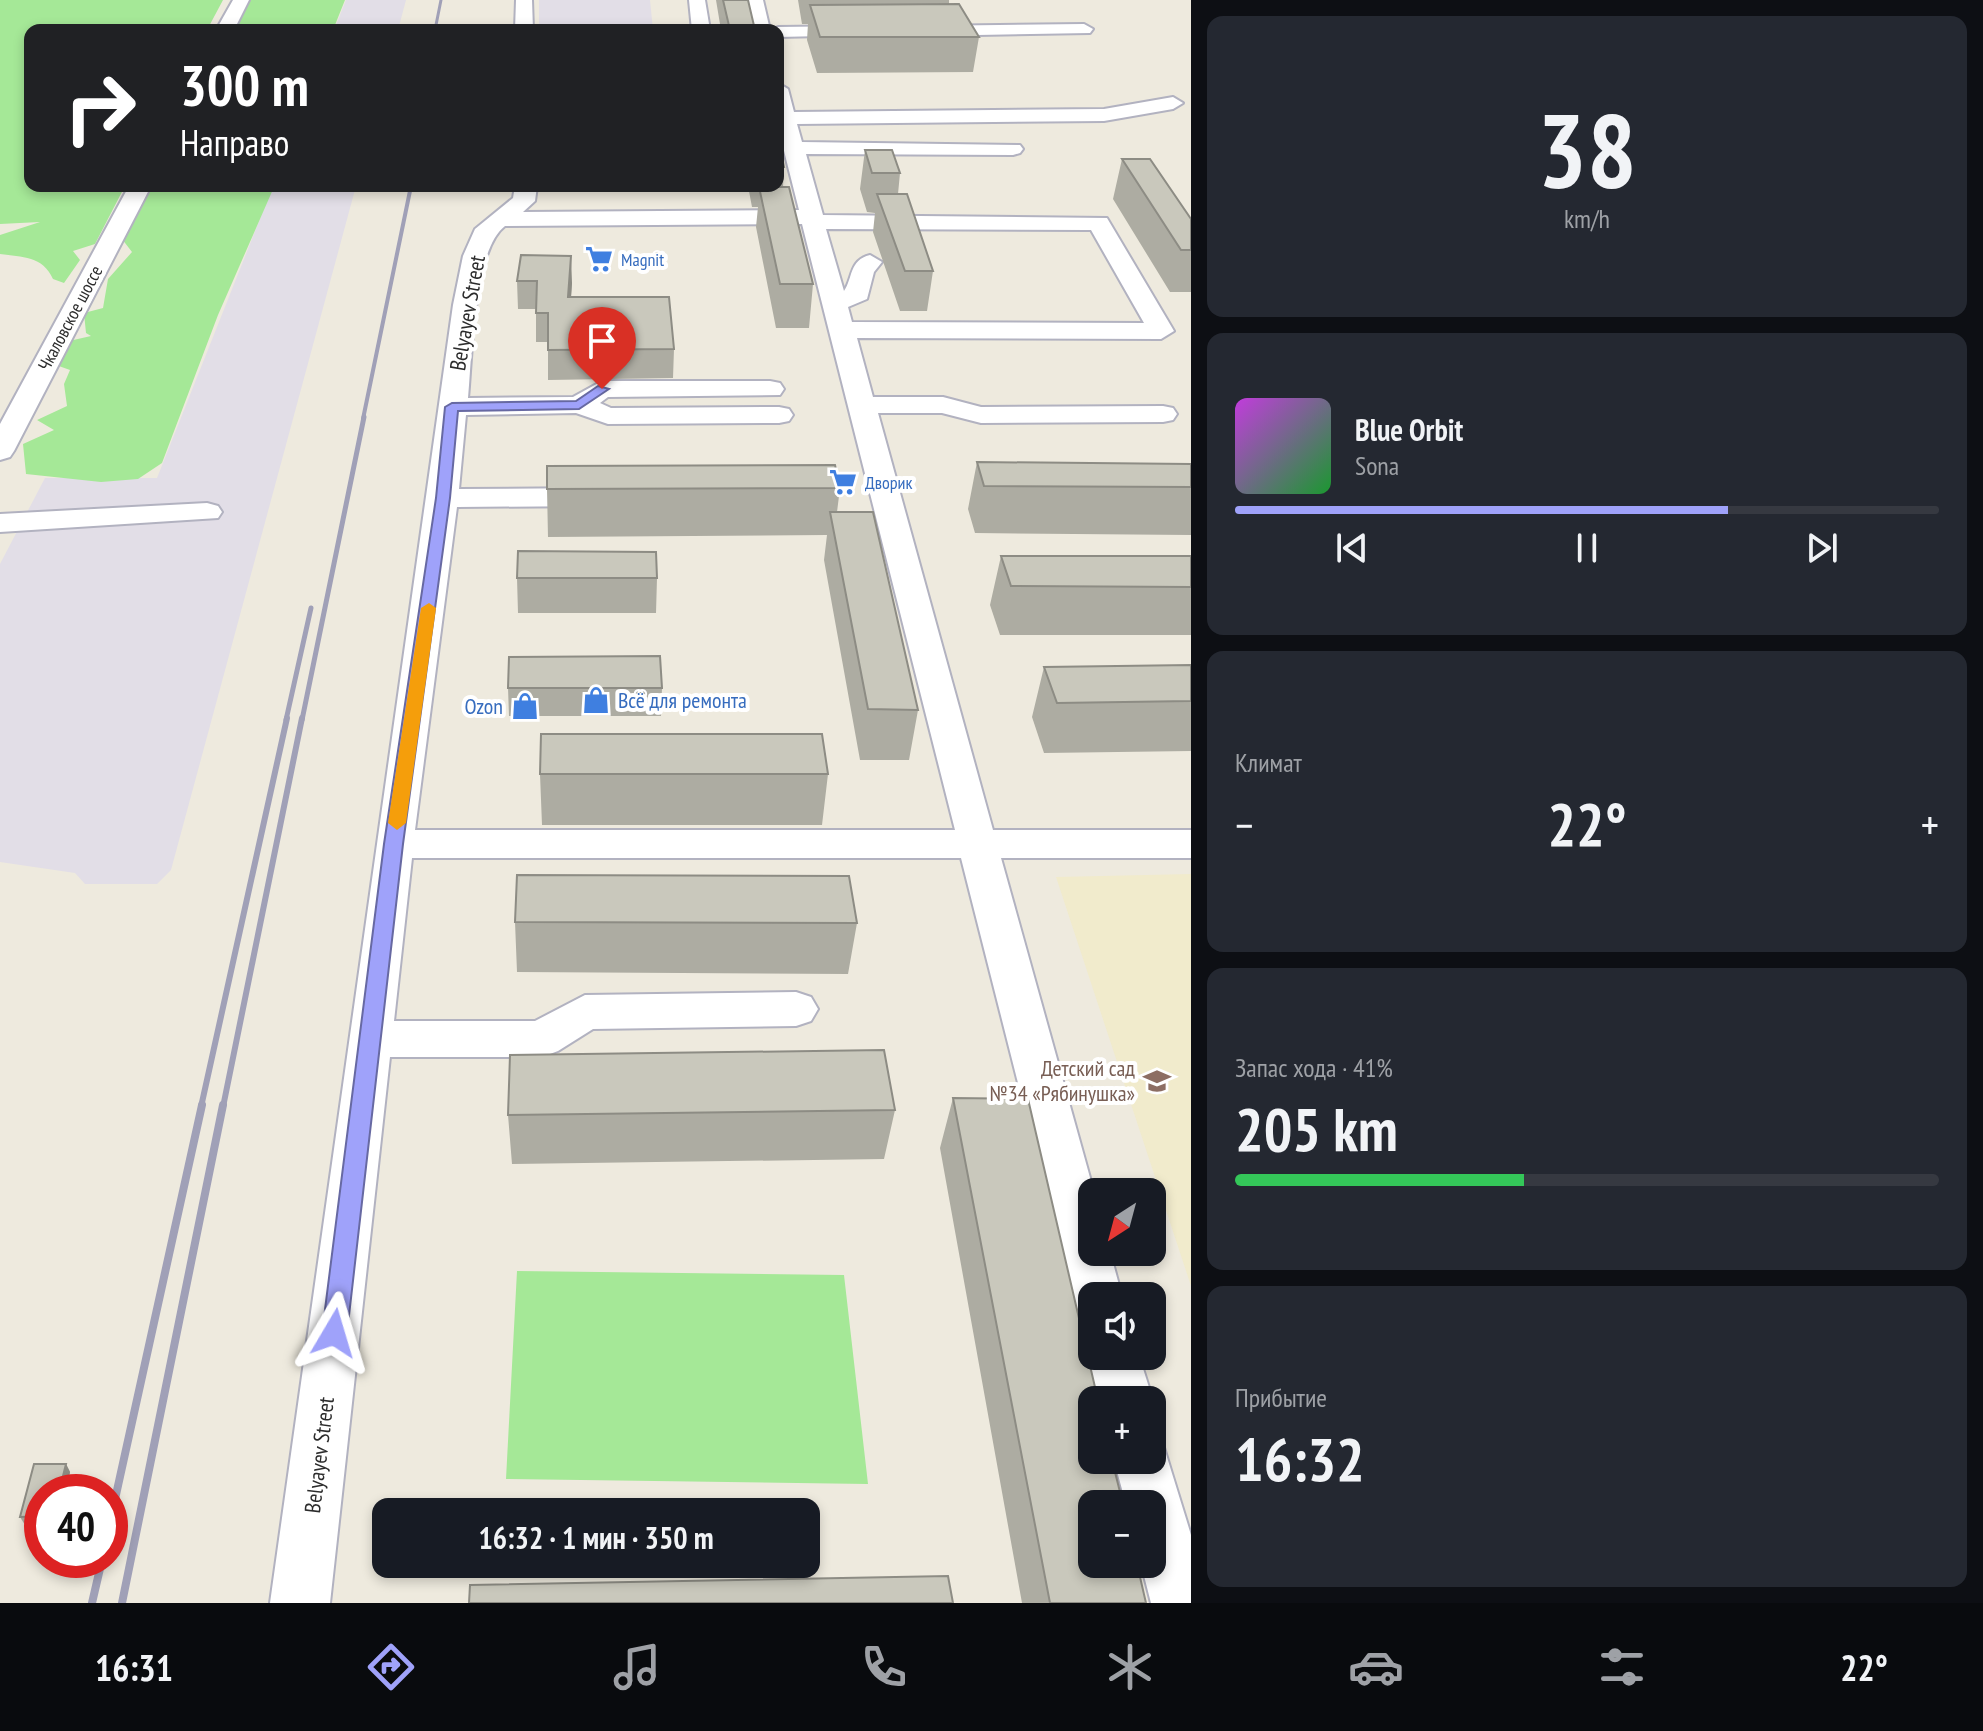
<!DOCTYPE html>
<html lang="ru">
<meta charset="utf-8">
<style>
body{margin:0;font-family:"PT Sans Narrow",sans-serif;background:#242831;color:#f1f3f6;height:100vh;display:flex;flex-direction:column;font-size:30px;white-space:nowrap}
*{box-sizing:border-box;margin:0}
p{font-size:26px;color:#9ea1a6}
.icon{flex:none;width:44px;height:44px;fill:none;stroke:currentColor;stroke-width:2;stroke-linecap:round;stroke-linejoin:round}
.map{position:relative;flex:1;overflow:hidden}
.details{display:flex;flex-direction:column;gap:16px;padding:16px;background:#0d0f14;width:792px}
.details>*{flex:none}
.banner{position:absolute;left:24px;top:24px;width:760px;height:168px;border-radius:16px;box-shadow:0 4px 12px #0003;background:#202124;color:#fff;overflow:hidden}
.needle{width:52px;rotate:216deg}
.buttons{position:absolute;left:1078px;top:1178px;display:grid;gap:16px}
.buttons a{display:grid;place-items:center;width:88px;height:88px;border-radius:16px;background:#171b24;box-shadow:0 4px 12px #0003;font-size:40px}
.speed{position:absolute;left:24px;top:1474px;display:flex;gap:16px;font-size:40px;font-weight:700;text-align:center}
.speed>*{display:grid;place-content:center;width:104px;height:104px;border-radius:50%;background:#171b24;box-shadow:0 4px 12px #0003;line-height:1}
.speed .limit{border:12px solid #d22;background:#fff;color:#111}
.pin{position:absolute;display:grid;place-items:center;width:68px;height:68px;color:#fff;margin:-82px -34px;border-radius:50% 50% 50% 0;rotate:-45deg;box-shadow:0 0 8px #0007}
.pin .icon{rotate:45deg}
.me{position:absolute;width:88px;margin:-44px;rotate:7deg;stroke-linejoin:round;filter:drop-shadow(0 0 6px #0008)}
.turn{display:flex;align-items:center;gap:28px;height:168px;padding:0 24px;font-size:36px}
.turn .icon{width:104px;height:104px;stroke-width:2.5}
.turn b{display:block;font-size:56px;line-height:68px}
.big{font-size:60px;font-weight:600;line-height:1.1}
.details .tile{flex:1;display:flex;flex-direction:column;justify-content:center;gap:12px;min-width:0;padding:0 28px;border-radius:16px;background:#242831}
.details .dial{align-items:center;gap:0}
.dial b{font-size:104px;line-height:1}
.song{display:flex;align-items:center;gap:24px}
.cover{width:96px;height:96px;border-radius:12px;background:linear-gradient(135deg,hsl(290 70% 55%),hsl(130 70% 35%))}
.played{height:8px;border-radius:4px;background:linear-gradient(90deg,#9fa2fa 70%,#363941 70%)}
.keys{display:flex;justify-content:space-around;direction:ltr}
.heat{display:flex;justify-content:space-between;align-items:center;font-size:44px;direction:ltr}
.charge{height:12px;border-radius:6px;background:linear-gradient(90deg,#34c759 41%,#363941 0)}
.trip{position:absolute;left:372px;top:1498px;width:448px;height:80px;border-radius:16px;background:#171b24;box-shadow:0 4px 12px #0003;font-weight:600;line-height:80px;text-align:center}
.tab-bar{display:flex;height:128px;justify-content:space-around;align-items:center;background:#090b0e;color:#9ea1a6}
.tab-bar .icon{width:56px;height:56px}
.tab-bar .current{color:#9fa2fa}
.tab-bar b{font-size:36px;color:#f1f3f6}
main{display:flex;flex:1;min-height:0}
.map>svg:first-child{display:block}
.industrial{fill:#e2dee7}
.education{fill:#f1ebcc}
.green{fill:#a5e897}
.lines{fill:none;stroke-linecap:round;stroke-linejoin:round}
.minor-casing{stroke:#b2b2c0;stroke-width:4}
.minor{fill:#fff;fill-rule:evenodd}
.rail-far4{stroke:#a0a0b7;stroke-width:3}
.rail-far3{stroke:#a0a0b7;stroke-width:4}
.rail-far2{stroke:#a0a0b7;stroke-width:5}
.rail-far1{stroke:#a0a0b7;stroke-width:6}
.rail{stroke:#a0a0b7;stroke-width:8}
.wall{fill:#adaca2}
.shaded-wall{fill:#8d8c84}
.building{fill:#c9c8bc;stroke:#8d8c84;stroke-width:2}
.route{fill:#9fa2fa;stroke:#6769a2;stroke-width:2}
.slow{fill:#f59e0b}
.labels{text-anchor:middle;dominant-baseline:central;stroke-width:8;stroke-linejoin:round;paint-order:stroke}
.far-shop-label{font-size:18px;fill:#366cbe;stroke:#fff;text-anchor:start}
.far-street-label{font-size:18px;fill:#2c2c2c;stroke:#fff}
.street-label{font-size:22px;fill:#2c2c2c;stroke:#fff}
.shop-label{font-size:22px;fill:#366cbe;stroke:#fff;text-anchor:start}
.education-label{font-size:22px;fill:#785e54;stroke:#fff;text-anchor:end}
</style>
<main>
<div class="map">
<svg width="1191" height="1603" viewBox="0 0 1191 1603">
<rect width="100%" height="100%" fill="#eeeade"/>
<!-- industrial -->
<path class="industrial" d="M346,0h60l-8,30h-64z
M539,0h111l3,30h-114z
M273,186h83l-185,684 -14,14h-72l-10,-11 -75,-11v-298l45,-86h112z"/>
<!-- education -->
<path class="education" d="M1191,874v412l-135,-409z"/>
<!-- green -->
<path class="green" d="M0,0h223l-16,30h-177v156h95l-30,58 -22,7 7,9 -16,23 -11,-4c-10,-23 -31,-22 -53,-25v-19l40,-13 -40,2z
M248,0h97l-12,30h-100z
M148,186l126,1 -56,128 -56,148 -24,16 -37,3 -75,-8 -3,-30 31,-14 -17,-10 30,-14 -3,-22 6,-14 -14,-5 13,-24 22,-5 -5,-3 -2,-20 19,-5 5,-29 24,-27 -10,-13z
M517,1271l327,4 24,209 -362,-5z"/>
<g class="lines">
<!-- minor casing -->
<g class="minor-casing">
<path id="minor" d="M233,0h16l-15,30h-18z
M516,0h16l1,30h-18z
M689,0h16l5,30h-18z
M747,0h16l7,30h-18z
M1084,24l9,5 -3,4 -168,3 -9,-5 9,-5z
M861,26l6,1v8l-89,2v-7h-8l8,-3z
M778,83l10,6 6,23 310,-3 69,-12 10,6 -10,6 -69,12 -307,3 5,18 218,3 3,4 -3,4 -7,2 -207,-1 17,61 284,3 67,113 -13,8 -304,-1 16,59h70l38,10 182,-1 10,2 4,6 -4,6 -10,2 -182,1 -39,-10h-64l115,417h198v28h-190l93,334 -2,60h18l12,44h-30v21l-13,-5 -7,-16 -111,-438h-549l-18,163h141l50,-26 211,-3 15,5 7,12 -7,12 -15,5 -203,3 -35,22 -16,6h-152l-60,546h-60l183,-1298 10,-49 12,-27 38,-31 2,-12h22l-2,15 -12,11 276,-2 -21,-83zM802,224l153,606h-540l42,-323 140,-1 11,-3 4,-6 -4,-6 -11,-3 -138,1 7,-74 110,-2 32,11 171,-1 10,-2 4,-6 -4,-6 -10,-2 -168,1 -11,-5 8,-6 172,-2 4,-6 -4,-6 -10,-2h-168l-29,16 -105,1c4,-39 5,-148 37,-172zM826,229l265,1 53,93 -292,-1 -4,-15 19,-8 7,-27 8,-10 -12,-7c-21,5 -17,23 -26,36z
M129,186h22l-137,265 -4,6 -10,3v-36z
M207,503l11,3 4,6 -4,6 -218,14v-18z
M1092,1344v12h47l14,44 -1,2 -53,-2 -12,-44z
M1152,1437l10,4 29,94v68h-40l-10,-39h11v-60h-26l-12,-44h38z"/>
</g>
<!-- minor -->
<use href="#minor" class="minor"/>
<!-- rail-far4 -->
<path class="rail-far4" d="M435,30l6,-30"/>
<!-- rail-far3 -->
<path class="rail-far3" d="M363,419l48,-233"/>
<!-- rail-far2 -->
<path class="rail-far2" d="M286,720l25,-112
M302,720l62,-303"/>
<!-- rail-far1 -->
<path class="rail-far1" d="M201,1107l86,-389
M223,1107l79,-389"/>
<!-- rail -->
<path class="rail" d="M110,1522l92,-417
M92,1603l10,-43
M122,1603l101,-498"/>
</g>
<!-- wall -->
<path class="wall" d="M716,0h32l7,30h-34z
M798,0h151v4l30,33 -6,35 -156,1 -10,-33 1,-16h-6z
M778,138l6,29 -1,20 30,97 -4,44h-33l-20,-101 2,-20h-6l-4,-21h30z
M865,150l35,23 -2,21 35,77 -6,40h-27l-27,-79 2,-19 -8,-1 -7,-23z
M1122,159l69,60v73h-21l-57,-93z
M521,255l51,28 -1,14 103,52 -1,29 -125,2v-38h-12v-33h-18l-1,-28z
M977,462l214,2v71l-216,-2 -7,-24z
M840,488l-3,24 81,198 -9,50h-49l-36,-200 3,-25 -279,2 -1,-48z
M1001,556h190v79h-191l-10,-30z
M517,578h140l-1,35h-138z
M1191,665v86l-147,2 -12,-36 12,-50z
M508,688h154l-1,28h-152z
M540,774h288l-6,51h-280z
M515,922l342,1 -9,51 -331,-2z
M953,1098l193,505h-124l-82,-455z
M895,1110l-11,49 -372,5 -4,-49z
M34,1464h32l4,8 -4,20h-24v33h-17l-5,-8z"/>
<!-- shaded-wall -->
<path class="shaded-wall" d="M571,256l1,27 -3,43 -1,-29z
M66,1464l4,8 -4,20h-7z"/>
<!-- building -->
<path class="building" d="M723,0h25l7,30h-25z
M959,4l20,33h-159l-10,-32z
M778,138l6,29h-6z
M865,150h27l8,23h-28z
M1122,159h28l41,60v31h-10z
M759,187h30l24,97h-33z
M877,194h30l26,77h-28z
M521,255l50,1 -3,41h101l5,52 -126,1v-37h-12l1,-32h-20z
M977,462l214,2v23l-207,-1z
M835,465l5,23 -293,1v-23z
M830,512h43l45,198 -50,-1z
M518,551l138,1 1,26h-140z
M1001,556h190v31l-180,-1z
M660,656l2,32h-154l1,-31z
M1191,665v36l-134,2 -13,-36z
M541,734h281l6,40h-288z
M517,875l332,1 8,47 -342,-1z
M884,1050l11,60 -387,5 2,-60z
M953,1098l75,1 70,301h-6v60h20l11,44h-31v60h45l9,39h-96z
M34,1464h32l-7,28h-17v24l-22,1z
M948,1576l5,27h-484l1,-18z"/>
<!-- route -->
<path class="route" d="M598,386l11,3 -30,20 -121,2 -8,87 -47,346 -56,489 -4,8 -9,3 -8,-3 -4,-8 62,-489 52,-346 9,-91 7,-4 124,-2z"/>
<!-- slow -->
<path class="slow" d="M429,603l7,5 -30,215 -9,7 -9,-7 33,-215z"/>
<!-- icons -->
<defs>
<g id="supermarket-bare" transform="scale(2.16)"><path d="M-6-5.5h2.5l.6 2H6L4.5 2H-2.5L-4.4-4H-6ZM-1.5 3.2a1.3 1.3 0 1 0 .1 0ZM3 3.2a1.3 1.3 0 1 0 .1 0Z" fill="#3f7fe0" stroke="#fff" stroke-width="2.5" paint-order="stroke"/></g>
<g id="shop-bare" transform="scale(2.16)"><path d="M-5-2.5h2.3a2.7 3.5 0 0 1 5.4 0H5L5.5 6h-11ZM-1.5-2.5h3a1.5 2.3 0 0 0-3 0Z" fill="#3f7fe0" stroke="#fff" stroke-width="2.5" paint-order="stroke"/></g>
<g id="school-bare" transform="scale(2.16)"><path d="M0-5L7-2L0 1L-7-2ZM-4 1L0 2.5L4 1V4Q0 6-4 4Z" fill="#8d6e63" stroke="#fff" stroke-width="2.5" paint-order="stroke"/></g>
</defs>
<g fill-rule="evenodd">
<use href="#supermarket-bare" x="599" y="259"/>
<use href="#supermarket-bare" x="843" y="482"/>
<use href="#shop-bare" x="596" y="700"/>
<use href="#shop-bare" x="525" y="706"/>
<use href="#school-bare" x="1157" y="1081"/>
</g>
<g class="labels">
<!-- far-shop labels -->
<g class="far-shop-label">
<text x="621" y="259">Magnit</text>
<text x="865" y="482">Дворик</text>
</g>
<!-- far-street labels -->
<g class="far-street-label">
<text transform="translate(70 318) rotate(-62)">Чкаловское шоссе</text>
</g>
<!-- street labels -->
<g class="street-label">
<text transform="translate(467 313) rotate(-80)">Belyayev Street</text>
<text transform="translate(319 1455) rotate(-83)">Belyayev Street</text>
</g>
<!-- shop labels -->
<g class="shop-label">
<text x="618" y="700">Всё для ремонта</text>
<text x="503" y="706" text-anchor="end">Ozon</text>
</g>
<!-- education labels -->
<g class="education-label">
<text x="1135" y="1068">Детский сад<tspan x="1135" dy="25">№34 «Рябинушка»</tspan></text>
</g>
</g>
</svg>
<div class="buttons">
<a><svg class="needle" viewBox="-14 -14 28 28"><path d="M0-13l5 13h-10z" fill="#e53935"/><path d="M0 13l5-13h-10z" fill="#9ea1a6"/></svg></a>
<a><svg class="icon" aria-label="sound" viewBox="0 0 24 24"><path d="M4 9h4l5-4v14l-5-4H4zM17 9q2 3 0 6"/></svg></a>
<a>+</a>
<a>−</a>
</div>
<div class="speed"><div class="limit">40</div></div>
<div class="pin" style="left:602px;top:389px;background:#d93025"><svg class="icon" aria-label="arrive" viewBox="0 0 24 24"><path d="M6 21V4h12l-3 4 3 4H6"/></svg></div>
<svg class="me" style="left:334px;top:1333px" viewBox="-20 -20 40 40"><path d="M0-17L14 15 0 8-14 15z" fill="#9fa2fa" stroke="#fff" stroke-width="4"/></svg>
<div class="trip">16:32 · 1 мин · 350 m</div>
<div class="banner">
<div class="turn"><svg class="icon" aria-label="right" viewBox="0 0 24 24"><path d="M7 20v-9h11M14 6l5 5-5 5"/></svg><div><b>300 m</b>Направо</div></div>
</div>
</div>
<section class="details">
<div class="tile dial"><b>38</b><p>km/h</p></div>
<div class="tile">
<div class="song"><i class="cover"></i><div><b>Blue Orbit</b><p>Sona</p></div></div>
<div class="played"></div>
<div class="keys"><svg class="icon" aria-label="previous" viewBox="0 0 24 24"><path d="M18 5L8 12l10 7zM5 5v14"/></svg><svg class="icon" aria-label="pause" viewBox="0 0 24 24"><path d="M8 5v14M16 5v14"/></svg><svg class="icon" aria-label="next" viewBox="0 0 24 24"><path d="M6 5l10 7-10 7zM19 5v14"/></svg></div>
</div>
<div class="tile"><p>Климат</p>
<div class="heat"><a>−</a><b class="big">22°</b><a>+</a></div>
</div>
<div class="tile"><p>Запас хода · 41%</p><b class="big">205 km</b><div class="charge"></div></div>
<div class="tile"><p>Прибытие</p><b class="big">16:32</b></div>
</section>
</main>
<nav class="tab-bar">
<b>16:31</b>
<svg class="icon current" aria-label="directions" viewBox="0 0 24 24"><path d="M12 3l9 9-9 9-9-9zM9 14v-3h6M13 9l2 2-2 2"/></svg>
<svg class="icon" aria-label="music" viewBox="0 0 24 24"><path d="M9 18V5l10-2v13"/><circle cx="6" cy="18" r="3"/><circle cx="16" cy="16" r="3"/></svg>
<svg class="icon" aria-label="phone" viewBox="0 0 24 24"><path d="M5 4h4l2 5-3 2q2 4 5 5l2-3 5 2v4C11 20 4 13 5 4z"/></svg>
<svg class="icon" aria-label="climate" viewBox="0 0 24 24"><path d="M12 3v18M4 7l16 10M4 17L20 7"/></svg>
<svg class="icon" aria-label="car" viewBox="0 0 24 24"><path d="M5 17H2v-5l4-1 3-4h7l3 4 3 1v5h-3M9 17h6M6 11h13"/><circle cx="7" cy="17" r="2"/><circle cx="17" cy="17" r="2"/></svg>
<svg class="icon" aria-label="filters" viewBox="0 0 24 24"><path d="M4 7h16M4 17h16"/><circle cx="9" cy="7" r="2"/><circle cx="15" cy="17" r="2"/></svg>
<b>22°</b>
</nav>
